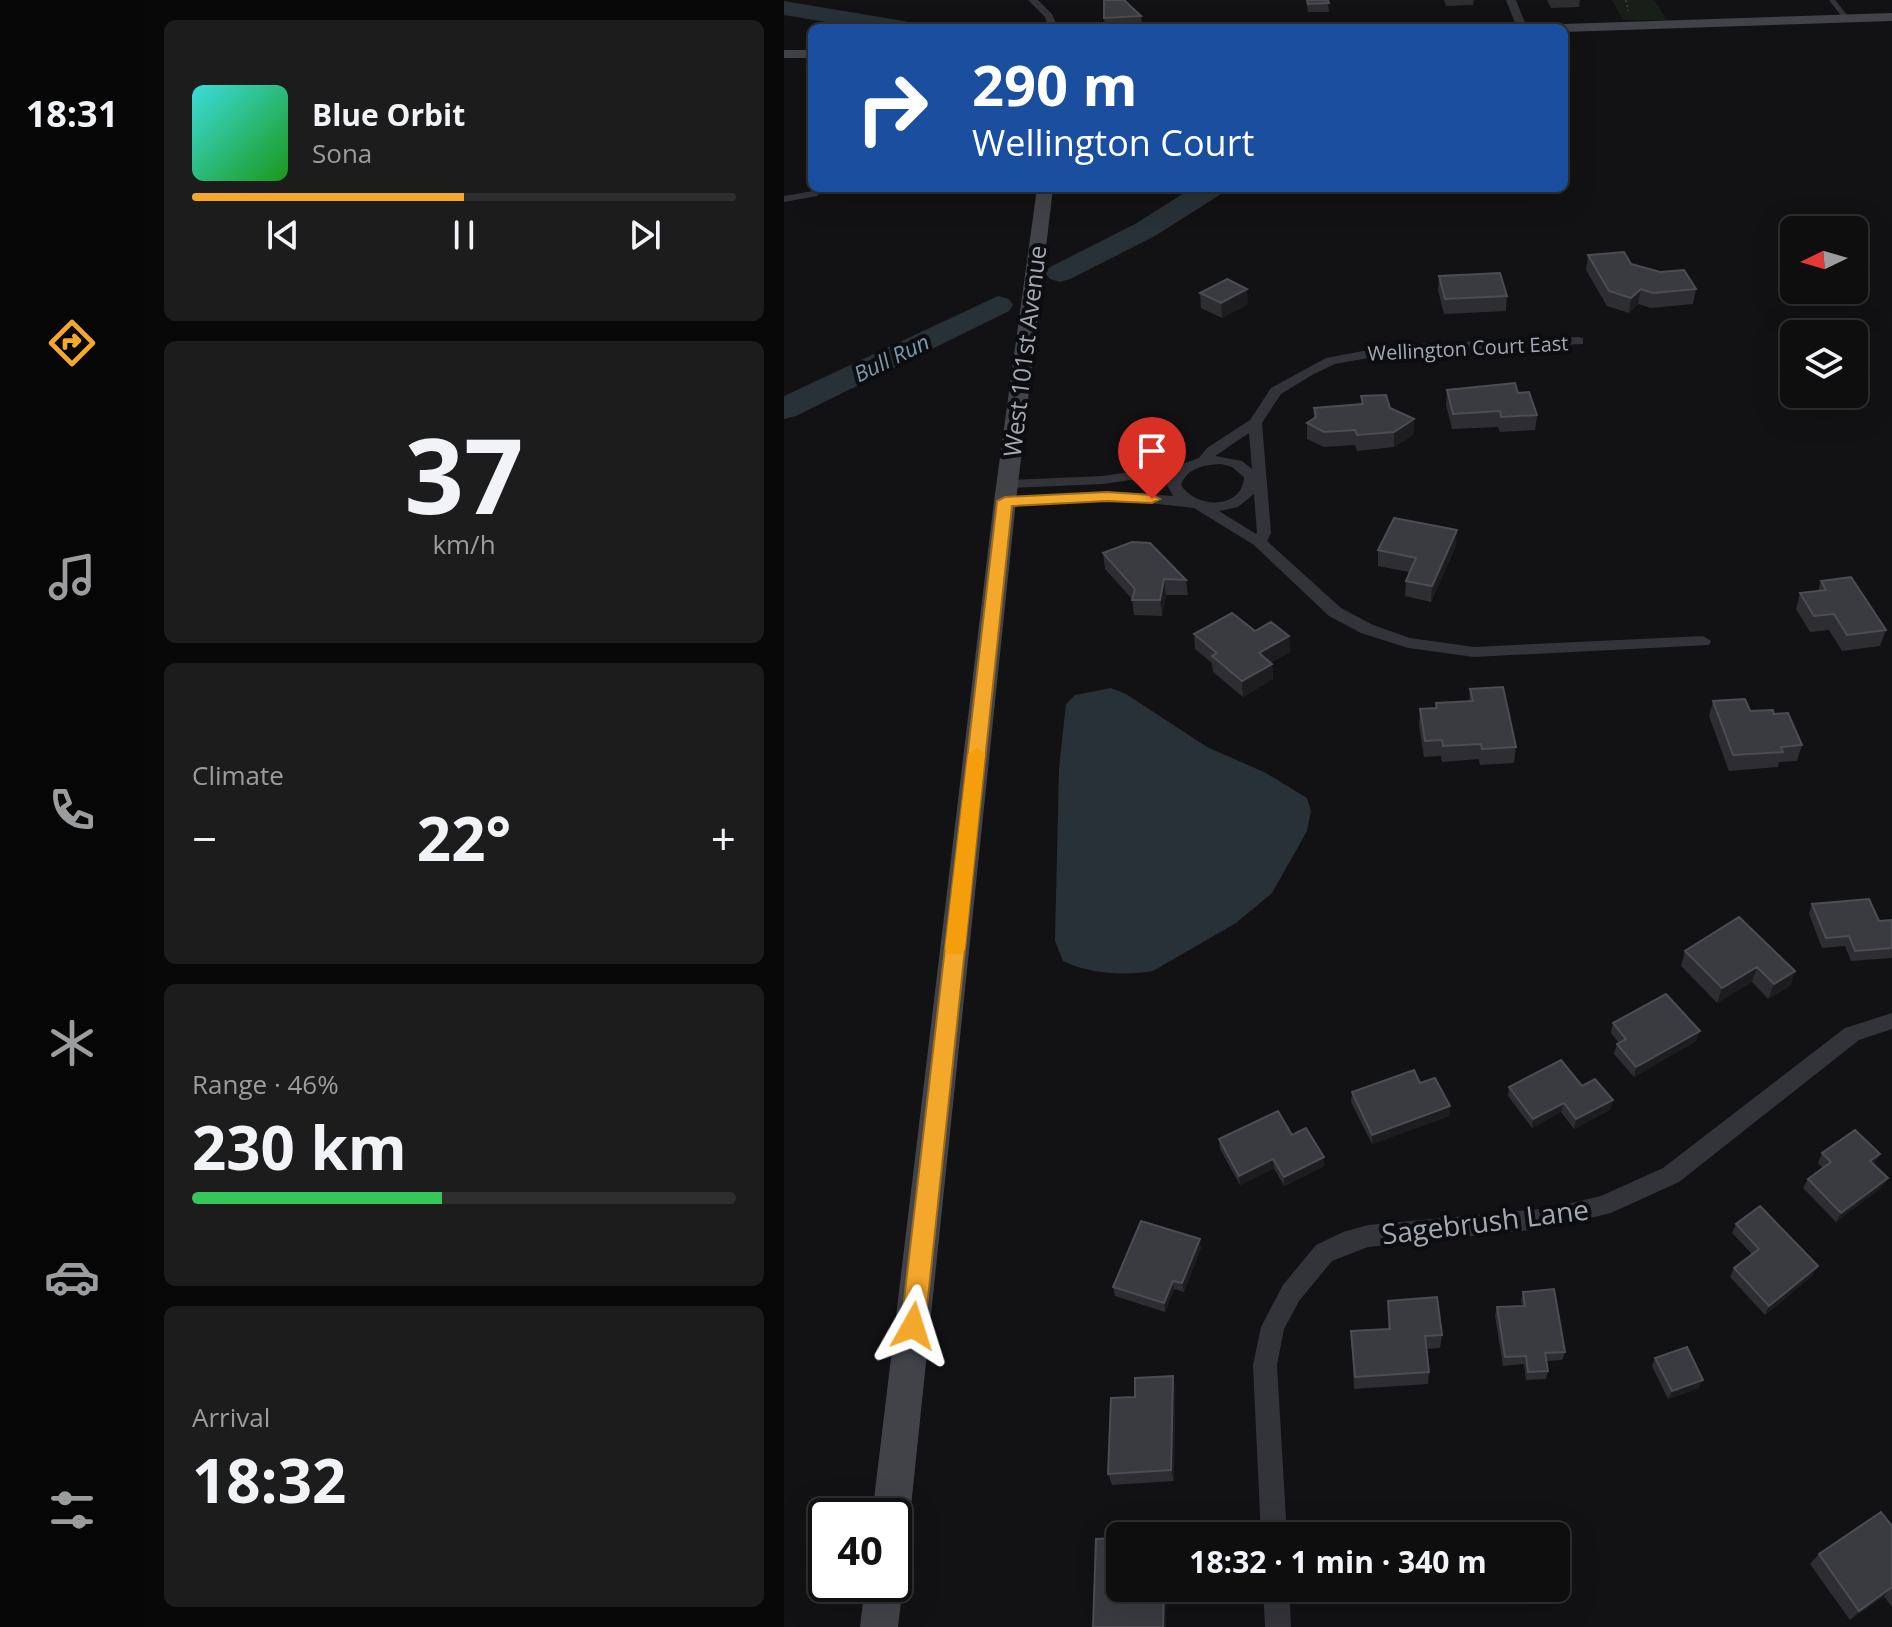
<!DOCTYPE html>
<meta charset="utf-8">
<style>
body{margin:0;font-family:"Open Sans",sans-serif;background:#1c1c1d;color:#f1f3f6;height:100vh;display:flex;flex-direction:column;font-size:30px;white-space:nowrap}
*{box-sizing:border-box;margin:0}
p{font-size:26px;color:#9b9c9e}
.icon{flex:none;width:44px;height:44px;fill:none;stroke:currentColor;stroke-width:2;stroke-linecap:round;stroke-linejoin:round}
.map{position:relative;flex:1;overflow:hidden}
.drawer{display:flex;flex-direction:column;gap:20px;padding:20px;background:#080808;width:640px}
.drawer>*{flex:none}
.guide{position:absolute;left:24px;top:24px;width:760px;height:168px;border-radius:12px;box-shadow:0 8px 32px #0002,0 0 0 2px #2e2e2f;background:#1a4fa0;color:#fff;overflow:hidden}
.needle{width:52px;rotate:265deg}
.fabs{position:absolute;left:996px;top:216px;display:grid;gap:16px}
.fabs a{display:grid;place-items:center;width:88px;height:88px;border-radius:12px;background:#0e0e0f;box-shadow:0 8px 32px #0002,0 0 0 2px #2e2e2f;font-size:40px}
.speed{position:absolute;left:24px;top:1498px;display:flex;gap:16px;font-size:40px;font-weight:700;text-align:center}
.speed>*{display:grid;place-content:center;width:104px;height:104px;border-radius:50%;background:#0e0e0f;box-shadow:0 8px 32px #0002,0 0 0 2px #2e2e2f;line-height:1}
.speed .limit{border:4px solid #111;border-radius:12px;background:#fff;color:#111}
.pin{position:absolute;display:grid;place-items:center;width:68px;height:68px;color:#fff;margin:-82px -34px;border-radius:50% 50% 50% 0;rotate:-45deg;box-shadow:0 0 8px #0007}
.pin .icon{rotate:45deg}
.me{position:absolute;width:88px;margin:-44px;rotate:6deg;stroke-linejoin:round;filter:drop-shadow(0 0 6px #0008)}
.turn{display:flex;align-items:center;gap:28px;height:168px;padding:0 32px;font-size:36px}
.turn .icon{width:104px;height:104px;stroke-width:2.5}
.turn b{display:block;font-size:56px;line-height:68px}
.big{font-size:60px;font-weight:700;line-height:1.1}
.drawer .tile{flex:1;display:flex;flex-direction:column;justify-content:center;gap:12px;min-width:0;padding:0 28px;border-radius:12px;background:#1c1c1d}
.drawer .dial{align-items:center;gap:0}
.dial b{font-size:104px;line-height:1}
.song{display:flex;align-items:center;gap:24px}
.cover{width:96px;height:96px;border-radius:12px;background:linear-gradient(135deg,hsl(180 70% 55%),hsl(120 70% 35%))}
.played{height:8px;border-radius:4px;background:linear-gradient(90deg,#f3a82b 50%,#2e2e2f 50%)}
.keys{display:flex;justify-content:space-around;direction:ltr}
.heat{display:flex;justify-content:space-between;align-items:center;font-size:44px;direction:ltr}
.charge{height:12px;border-radius:6px;background:linear-gradient(90deg,#34c759 46%,#2e2e2f 0)}
.trip{position:absolute;left:322px;top:1522px;width:464px;height:80px;border-radius:12px;background:#0e0e0f;box-shadow:0 8px 32px #0002,0 0 0 2px #2e2e2f;font-weight:700;line-height:80px;text-align:center}
main{display:flex;flex:1;min-height:0}
.menu{display:flex;flex-direction:column;width:144px;justify-content:space-around;align-items:center;background:#060606;color:#9b9c9e}
.menu .icon{width:56px;height:56px}
.menu .selected{color:#f3a82b}
.menu b{font-size:36px;color:#f1f3f6}
.map>svg:first-child{display:block}
.green{fill:#181f19}
.water{fill:#283137}
.lines{fill:none;stroke-linecap:round;stroke-linejoin:round}
.river{fill:#283137;fill-rule:evenodd}
.path{stroke:#393b40;stroke-width:2;stroke-dasharray:2 3;stroke-linecap:butt}
.lane{stroke:#333439;stroke-width:5}
.street{fill:#333439;fill-rule:evenodd}
.secondary{fill:#414349;fill-rule:evenodd}
.wall{fill:#2e2e32}
.shaded-wall{fill:#1d1d20}
.building{fill:#3a3b40;stroke:#4b4d52;stroke-width:2}
.route{fill:#f3a82b;stroke:#9e6d1c;stroke-width:2}
.slow{fill:#f59e0b}
.labels{text-anchor:middle;dominant-baseline:central;stroke-width:8;stroke-linejoin:round;paint-order:stroke}
.far-street-label{font-size:20px;fill:#a3a9b4;stroke:#0d0d0f}
.far-water-label{font-size:22px;font-style:italic;fill:#7a99b0;stroke:#0d0d0f}
.street-label{font-size:24px;fill:#a3a9b4;stroke:#0d0d0f}
.near-street-label{font-size:28px;fill:#a3a9b4;stroke:#0d0d0f}
</style>
<main>
<nav class="menu">
<b>18:31</b>
<svg class="icon selected" aria-label="directions" viewBox="0 0 24 24"><path d="M12 3l9 9-9 9-9-9zM9 14v-3h6M13 9l2 2-2 2"/></svg>
<svg class="icon" aria-label="music" viewBox="0 0 24 24"><path d="M9 18V5l10-2v13"/><circle cx="6" cy="18" r="3"/><circle cx="16" cy="16" r="3"/></svg>
<svg class="icon" aria-label="phone" viewBox="0 0 24 24"><path d="M5 4h4l2 5-3 2q2 4 5 5l2-3 5 2v4C11 20 4 13 5 4z"/></svg>
<svg class="icon" aria-label="climate" viewBox="0 0 24 24"><path d="M12 3v18M4 7l16 10M4 17L20 7"/></svg>
<svg class="icon" aria-label="car" viewBox="0 0 24 24"><path d="M5 17H2v-5l4-1 3-4h7l3 4 3 1v5h-3M9 17h6M6 11h13"/><circle cx="7" cy="17" r="2"/><circle cx="17" cy="17" r="2"/></svg>
<svg class="icon" aria-label="filters" viewBox="0 0 24 24"><path d="M4 7h16M4 17h16"/><circle cx="9" cy="7" r="2"/><circle cx="15" cy="17" r="2"/></svg>
</nav>
<section class="drawer">
<div class="tile">
<div class="song"><i class="cover"></i><div><b>Blue Orbit</b><p>Sona</p></div></div>
<div class="played"></div>
<div class="keys"><svg class="icon" aria-label="previous" viewBox="0 0 24 24"><path d="M18 5L8 12l10 7zM5 5v14"/></svg><svg class="icon" aria-label="pause" viewBox="0 0 24 24"><path d="M8 5v14M16 5v14"/></svg><svg class="icon" aria-label="next" viewBox="0 0 24 24"><path d="M6 5l10 7-10 7zM19 5v14"/></svg></div>
</div>
<div class="tile dial"><b>37</b><p>km/h</p></div>
<div class="tile"><p>Climate</p>
<div class="heat"><a>−</a><b class="big">22°</b><a>+</a></div>
</div>
<div class="tile"><p>Range · 46%</p><b class="big">230 km</b><div class="charge"></div></div>
<div class="tile"><p>Arrival</p><b class="big">18:32</b></div>
</section>
<div class="map">
<svg width="1108" height="1627" viewBox="0 0 1108 1627">
<rect width="100%" height="100%" fill="#121214"/>
<!-- green -->
<path class="green" d="M828,0h42l13,20h-44z"/>
<!-- water -->
<path class="water" d="M327,688l15,6 81,53 59,26 41,25 4,13 -4,20 -35,62 -36,30 -83,48c-28,5 -64,3 -90,-10l-8,-20 4,-173 7,-64 9,-9z"/>
<g class="lines">
<!-- river -->
<path class="river" d="M0,1l120,20 8,2 4,5h-53l-79,-13z
M408,188h33l-4,6 -66,42 -85,43 -10,3 -10,-3 -5,-6 5,-6 85,-43z
M214,296l11,3 4,6 -4,6 -213,105 -12,3v-23z"/>
<!-- path -->
<path class="path" d="M842,0l2,11
M567,28l153,-5"/>
<!-- lane -->
<path class="lane" d="M1048,0l15,19"/>
<!-- street -->
<path class="street" d="M244,0h10l14,14 6,14h-10l-3,-11z
M722,0h10l11,28h-10z
M29,191l6,3 -2,2 -33,6v-6z
M794,337l5,1v6l-188,9 -60,11 -23,11 -31,19 -19,29 9,110 -4,8 74,67 32,17 37,13 64,9 229,-11 8,5 -2,4 -235,12 -66,-9 -47,-15 -32,-17 -75,-71 -60,-37 -73,-8 -116,5 -7,-4 7,-4 116,-5 52,4 -6,-11 5,-11 -69,10 -96,4 -7,-4 7,-4 96,-4 79,-12 17,-6 8,-10 43,-28 21,-32 55,-30 69,-13zM465,433l3,36 -10,-8 -27,-5zM437,464l11,3 12,10c-2,33 -48,32 -63,8 7,-18 23,-20 40,-21zM470,494l3,39 -1,1 -37,-23 19,-4z
M1108,1013v16l-33,11 -180,142 -68,31 -61,15 -182,19 -36,14 -33,40 -15,28 -7,36 10,171h-26l-8,-171 8,-38 22,-42 33,-40 27,-13 25,-7 182,-17 51,-12 62,-28 182,-140z
M479,1588h26l2,39h-26z"/>
<!-- secondary -->
<path class="secondary" d="M1108,13v8l-328,11v-4h-7l7,-4z
M0,50h28v8h-28z
M253,188h16l-37,313 -106,1015 -6,13 -10,4v-17h-22l122,-1015z
M110,1569l9,15 -5,43h-38l5,-43h29z"/>
</g>
<!-- wall -->
<path class="wall" d="M522,0h22l1,12h-21z
M660,0h30l-1,5 -27,1z
M763,0h33l-1,7 -28,1z
M357,16l1,9 -37,2 -1,-9z
M804,255l43,9 65,25 -3,15 -42,4 -13,-4 -9,9 -22,-7 -21,-36z
M655,276l68,20 -1,15 -62,3 -6,-24z
M416,293l48,11 -26,14 -21,-10z
M663,390l71,3 19,22 -2,15 -35,2 -2,-5 -46,2 -6,-24z
M577,396l29,12 24,11 -1,16 -19,12 -37,4 -2,-6 -31,2 -17,-8v-16l7,-5v-10l47,-3z
M672,546l-25,56 -26,-6 1,-15 3,-9 -31,-6v-16z
M319,553l83,27 2,15h-22l-4,21 -28,-1 -2,-16 -27,-30z
M1037,581l65,49 -6,16 -38,5 -13,-21 -19,2 -14,-23 4,-16 18,-2z
M471,631l34,5 1,16 -19,10 1,2 1,15 -30,18 -30,-25 -1,-9 -17,-14 -1,-15z
M686,689l46,58 -2,16 -34,2 -1,-6 -37,3 -1,-6 -17,1 -5,-32 1,-16 15,-1 1,-5 33,-2z
M929,701l37,10 24,3 28,31 -5,16 -18,1 -1,5 -49,4 -20,-55z
M1028,904l67,17 13,-1v38l-41,3 -6,-15 -23,2 -13,-34z
M901,951l110,20 -5,15 -22,13 -16,-17 -35,21 -36,-37z
M829,1023l83,18 -62,36 -20,-23 3,-10 2,-1 -8,-10z
M798,1086l31,14 -3,10 -36,19 -13,-17 -29,16 -24,-32 1,-9z
M568,1092l98,14 -1,10 -77,28 -21,-42z
M508,1135l32,22v9l-40,20 -10,-18 -34,17 -20,-36 -1,-10z
M1038,1153l58,1 -7,10 15,14 -6,9 -46,35 -33,-34 5,-9 15,-11 -5,-5z
M952,1224l77,51 -48,40 -35,-38 4,-9 18,-14 -20,-21z
M417,1248l-17,44 -10,-3 -9,23 -50,-16 -2,-9z
M739,1292l42,60 -3,8 -15,1 1,10 -2,8 -20,1 -2,-16 -21,2 -8,-50 2,-9 25,-1 -1,-6z
M604,1301l54,34 -2,13 -13,1 2,23 -1,12 -74,5 -3,-58 37,-2z
M871,1358l44,30 -31,11 -16,-33z
M389,1376l2,12 -1,93 -62,4 -4,-11 27,-77z
M1108,1526v81l-8,-11 -34,24 -40,-56 9,-10z"/>
<!-- shaded-wall -->
<path class="shaded-wall" d="M463,289l1,15 -26,14 -1,-15z
M857,289l-3,15 -9,9 2,-15z
M630,419l-1,16 -19,12v-15z
M673,530l-1,16 -25,56 1,-16z
M380,579l2,16 -4,21 -2,-16z
M505,636l1,16 -30,17 -1,-16z
M488,664l1,15 -30,18 -1,-16z
M973,967l-5,15 -35,21 5,-15z
M1011,971l-5,15 -22,13 6,-15z
M916,1031l-4,10 -62,36 2,-10z
M829,1100l-3,10 -36,19 2,-10z
M780,1103l-3,9 -29,16 1,-9z
M666,1106l-1,10 -77,28v-9z
M1096,1154l-5,9 -10,8 5,-10z
M540,1157v9l-40,20v-9z
M489,1159l1,9 -34,17 -1,-9z
M1104,1178l-6,9 -46,35 5,-9z
M416,1239l1,9 -17,44 -2,-9z
M1034,1266l-5,9 -48,40 4,-9z
M389,1281l1,8 -9,23 -1,-9z
M389,1376l2,12 -1,93 -3,-11z
M919,1380l-4,8 -31,11 4,-8z
M1108,1587l-8,9 -34,24 9,-9z
M380,1588h3l-1,39h-3z"/>
<!-- building -->
<path class="building" d="M320,0h20l17,16 -37,2z
M523,0h21l1,3 -21,1z
M840,252l7,12 29,8 24,-2 12,19 -43,4 -12,-4 -10,9 -22,-7 -21,-36z
M716,273l7,23 -62,3 -6,-23z
M443,279l20,10 -26,14 -21,-10z
M731,383l3,10 11,-1 8,23 -36,2 -1,-6 -47,3 -6,-24z
M602,395l4,13 24,11 -20,13 -37,3 -2,-5 -31,2 -17,-9 9,-6 -2,-9 49,-4 -2,-8z
M610,518l63,12 -25,56 -26,-5 10,-23 -38,-8z
M348,542l18,1 36,37 -22,-1 -4,21h-28l3,-11 -32,-36z
M1067,577l35,53 -39,5 -13,-21 -20,2 -14,-23 26,-3 -5,-9z
M448,613l23,18 16,-9 18,14 -30,17 13,11 -30,17 -30,-25 5,-3 -23,-19z
M719,687l13,60 -34,2 -1,-5 -38,2 -1,-6 -17,1 -5,-32 17,-1 -1,-5 37,-2 -3,-12z
M961,699l5,12 23,-1 1,4 14,-1 14,32 -21,2 2,5 -50,3 -20,-54z
M1085,899l10,22 13,-1v28l-37,3 -6,-15 -23,2 -14,-34z
M955,917l56,54 -21,13 -17,-17 -35,21 -37,-37z
M882,994l34,37 -64,36 -19,-23 9,-5 -13,-16z
M777,1060l21,26 13,-7 18,21 -37,19 -12,-16 -31,16 -24,-32z
M630,1070l6,13 15,-5 15,28 -78,29 -20,-43z
M494,1111l14,24 14,-7 18,29 -40,20 -11,-18 -34,17 -20,-37z
M1071,1130l25,24 -10,7 18,17 -47,35 -33,-34 23,-17 -9,-9z
M976,1206l58,60 -49,40 -35,-38 25,-19 -23,-25z
M357,1221l59,18 -18,44 -9,-2 -9,22 -51,-16z
M770,1289l11,63 -20,1 3,18 -20,1 -2,-16 -21,1 -8,-50 28,-1 -2,-14z
M653,1297l5,38 -17,1 4,36 -74,5 -4,-46 39,-2 -2,-28z
M903,1347l16,33 -31,11 -17,-33z
M389,1376l-2,94 -63,4 3,-76 24,-1v-19z
M1097,1512l11,14v61l-33,24 -40,-57z
M380,1534v2h-25z
M336,1538v50h44l-1,39h-70l3,-88z"/>
<!-- route -->
<path class="route" d="M323,492l45,3 8,4 -8,4 -45,-2 -95,5 -87,820 -4,8 -8,4 -9,-4 -3,-8 96,-825 8,-4z"/>
<!-- slow -->
<path class="slow" d="M193,748l8,6 -20,195 -3,5h-14l-3,-5 23,-195z"/>
<g class="labels">
<!-- far-street labels -->
<g class="far-street-label">
<text transform="translate(684 348) rotate(-3)">Wellington Court East</text>
</g>
<!-- far-water labels -->
<g class="far-water-label">
<text transform="translate(107 357) rotate(-26)">Bull Run</text>
</g>
<!-- street labels -->
<g class="street-label">
<text transform="translate(240 351) rotate(-83)">West 101st Avenue</text>
</g>
<!-- near-street labels -->
<g class="near-street-label">
<text transform="translate(701 1221) rotate(-7)">Sagebrush Lane</text>
</g>
</g>
</svg>
<div class="fabs">
<a><svg class="needle" viewBox="-14 -14 28 28"><path d="M0-13l5 13h-10z" fill="#e53935"/><path d="M0 13l5-13h-10z" fill="#9b9c9e"/></svg></a>
<a><svg class="icon" aria-label="layers" viewBox="0 0 24 24"><path d="M12 4l9 5-9 5-9-5zM3 14l9 5 9-5"/></svg></a>
</div>
<div class="speed"><div class="limit">40</div></div>
<div class="pin" style="left:368px;top:499px;background:#d93025"><svg class="icon" aria-label="arrive" viewBox="0 0 24 24"><path d="M6 21V4h12l-3 4 3 4H6"/></svg></div>
<svg class="me" style="left:129px;top:1326px" viewBox="-20 -20 40 40"><path d="M0-17L14 15 0 8-14 15z" fill="#f3a82b" stroke="#fff" stroke-width="4"/></svg>
<div class="trip">18:32 · 1 min · 340 m</div>
<div class="guide">
<div class="turn"><svg class="icon" aria-label="right" viewBox="0 0 24 24"><path d="M7 20v-9h11M14 6l5 5-5 5"/></svg><div><b>290 m</b>Wellington Court</div></div>
</div>
</div>
</main>
